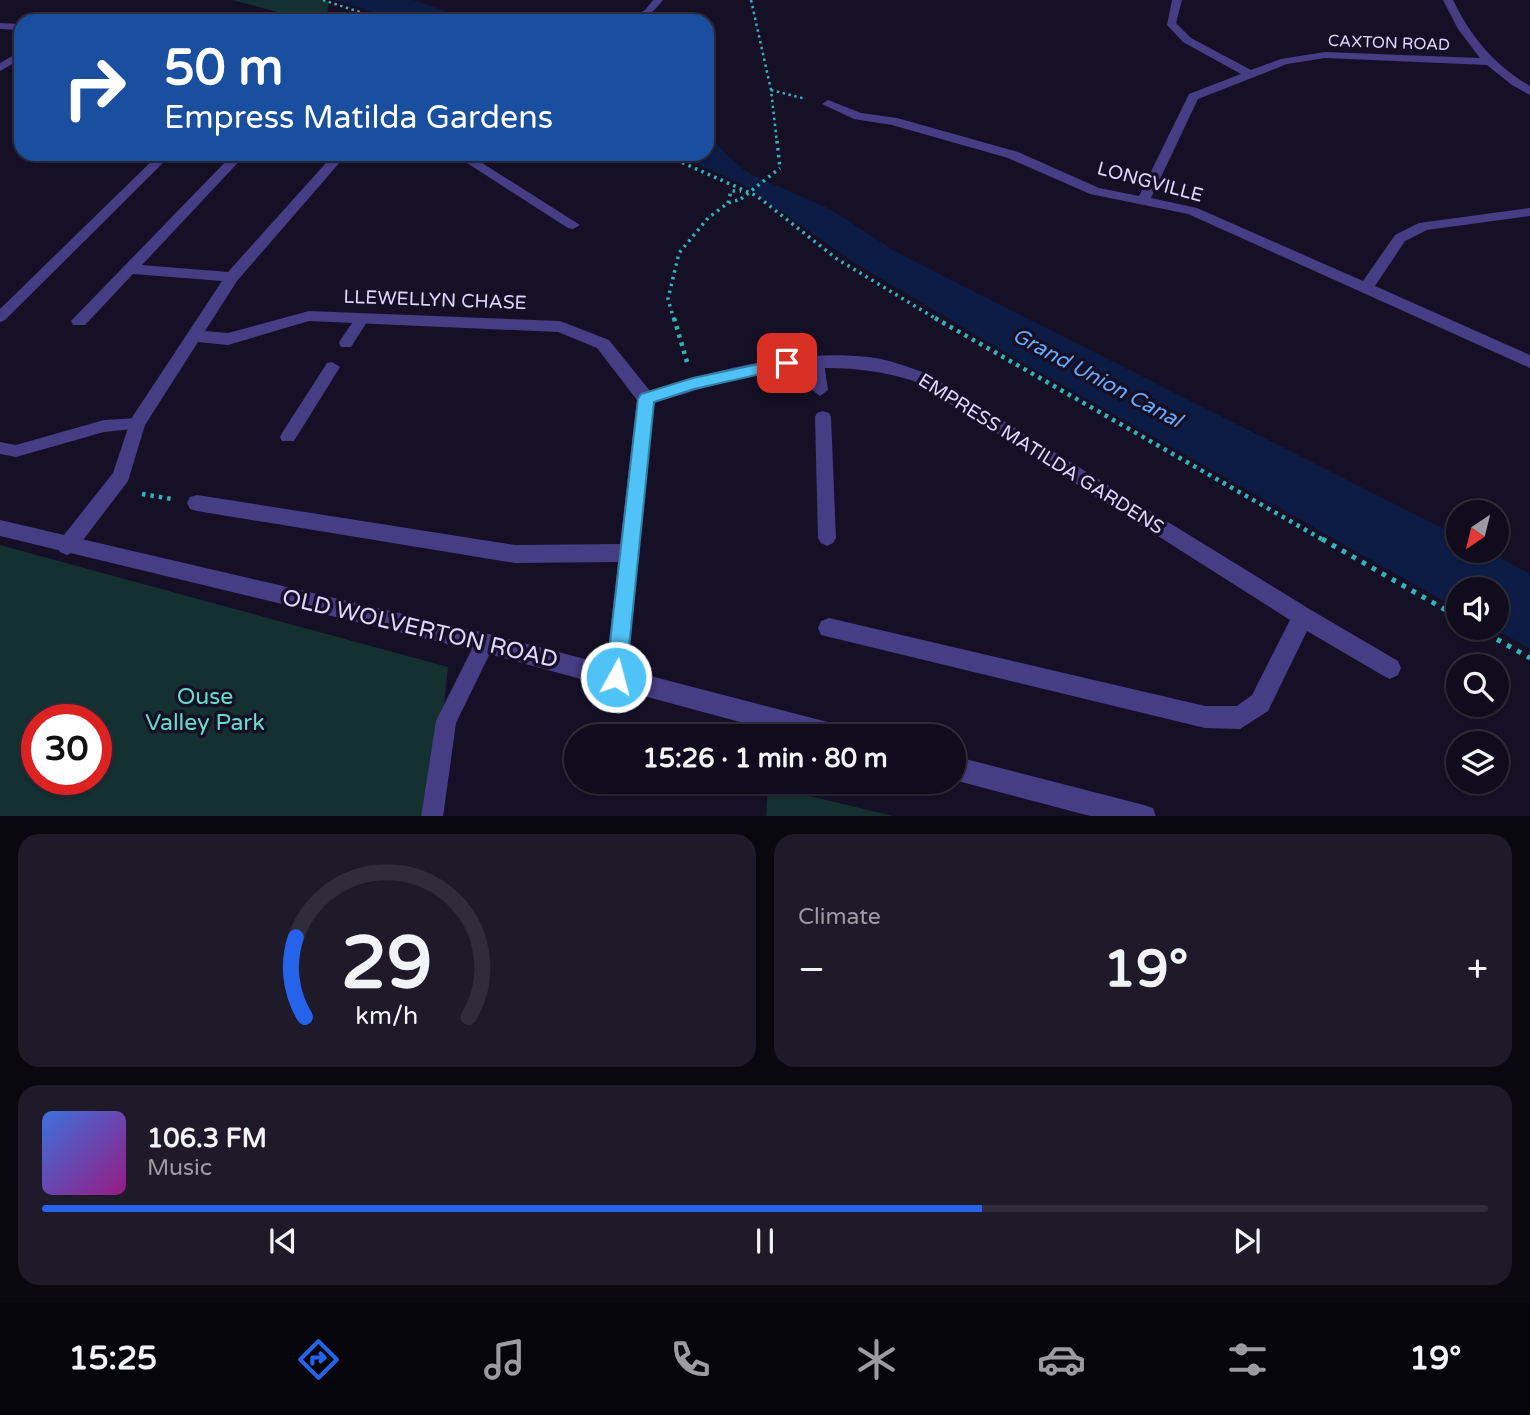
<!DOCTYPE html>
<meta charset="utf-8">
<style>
body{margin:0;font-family:"Varela Round",sans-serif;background:#1e1a2a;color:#f1f3f6;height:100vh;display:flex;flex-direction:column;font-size:26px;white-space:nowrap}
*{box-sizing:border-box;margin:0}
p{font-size:23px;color:#9c9ba4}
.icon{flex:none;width:38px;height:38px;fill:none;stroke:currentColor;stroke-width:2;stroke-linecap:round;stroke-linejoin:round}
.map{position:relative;height:816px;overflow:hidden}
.details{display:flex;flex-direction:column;gap:18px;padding:18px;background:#090710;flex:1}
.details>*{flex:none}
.top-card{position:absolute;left:14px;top:14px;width:700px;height:147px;border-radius:21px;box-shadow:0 2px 5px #0004,0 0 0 2px #302c3b;background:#1a4fa0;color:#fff;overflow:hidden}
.needle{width:46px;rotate:215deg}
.tools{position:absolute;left:1446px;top:500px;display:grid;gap:14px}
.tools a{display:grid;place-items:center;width:63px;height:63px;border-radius:50%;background:#100c1d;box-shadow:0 2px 5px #0004,0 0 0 2px #302c3b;font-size:35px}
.speed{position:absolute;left:21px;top:704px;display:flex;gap:14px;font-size:35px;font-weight:700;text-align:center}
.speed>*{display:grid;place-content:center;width:91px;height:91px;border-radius:50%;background:#100c1d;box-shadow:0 2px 5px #0004,0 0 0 2px #302c3b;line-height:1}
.speed .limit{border:10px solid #d22;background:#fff;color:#111}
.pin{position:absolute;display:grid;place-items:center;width:60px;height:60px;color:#fff;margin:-30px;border-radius:14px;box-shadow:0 4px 10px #0006}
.me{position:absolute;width:77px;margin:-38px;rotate:7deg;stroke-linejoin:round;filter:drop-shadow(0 0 5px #0008)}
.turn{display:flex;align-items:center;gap:24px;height:147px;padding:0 35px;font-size:32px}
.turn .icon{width:91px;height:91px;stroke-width:2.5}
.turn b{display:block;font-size:49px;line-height:60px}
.big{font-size:52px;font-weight:700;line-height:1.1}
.details .card{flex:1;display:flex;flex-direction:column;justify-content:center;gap:10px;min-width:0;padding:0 24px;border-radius:21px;background:#1e1a2a}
.details .dial{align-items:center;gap:0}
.dial svg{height:182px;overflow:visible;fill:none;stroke:#302c3b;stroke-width:7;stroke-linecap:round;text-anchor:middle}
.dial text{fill:#f1f3f6;stroke:none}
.song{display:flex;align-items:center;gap:21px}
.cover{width:84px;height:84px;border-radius:10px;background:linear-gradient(135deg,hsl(220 70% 55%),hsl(310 70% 35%))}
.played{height:7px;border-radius:4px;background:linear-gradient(90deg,#2563eb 65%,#302c3b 65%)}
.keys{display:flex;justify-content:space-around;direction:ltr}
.heat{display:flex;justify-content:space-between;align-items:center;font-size:38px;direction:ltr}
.details .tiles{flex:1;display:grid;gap:18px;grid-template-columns:1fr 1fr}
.card:last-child{grid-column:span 2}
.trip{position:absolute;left:564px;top:724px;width:402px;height:70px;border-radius:35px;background:#100c1d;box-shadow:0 2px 5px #0004,0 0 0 2px #302c3b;font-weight:700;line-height:70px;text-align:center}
.tabs{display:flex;height:112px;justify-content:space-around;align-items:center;background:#06050c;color:#9c9ba4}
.tabs .icon{width:49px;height:49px}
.tabs .active{color:#2563eb}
.tabs b{font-size:32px;color:#f1f3f6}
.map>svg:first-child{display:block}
.green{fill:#143031;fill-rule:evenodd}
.water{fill:#0c1c45}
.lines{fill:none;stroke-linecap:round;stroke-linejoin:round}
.path-far3{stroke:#33b3b7;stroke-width:2.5;stroke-dasharray:2.5 3.5;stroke-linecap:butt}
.path-far2{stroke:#33b3b7;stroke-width:3.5;stroke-dasharray:2.5 4.5;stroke-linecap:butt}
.path-far1{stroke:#33b3b7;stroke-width:4.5;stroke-dasharray:3.5 5;stroke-linecap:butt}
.path{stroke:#33b3b7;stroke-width:5;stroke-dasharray:4.5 7;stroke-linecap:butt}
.service{fill:#463d85;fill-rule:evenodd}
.minor{fill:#463d85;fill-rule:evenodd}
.tertiary{fill:#463d85;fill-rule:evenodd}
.path-bridge{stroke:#33b3b7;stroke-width:3.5;stroke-dasharray:2.5 4.5;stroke-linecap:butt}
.route{fill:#4fc3f7;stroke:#337fa1;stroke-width:2}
.labels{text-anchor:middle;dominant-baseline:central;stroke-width:7;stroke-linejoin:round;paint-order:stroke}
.far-street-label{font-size:16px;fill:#e0d8fe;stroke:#161027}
.street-label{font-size:19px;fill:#e0d8fe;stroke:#161027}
.water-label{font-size:21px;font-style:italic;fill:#69abfb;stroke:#161027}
.near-street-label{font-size:23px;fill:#e0d8fe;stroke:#161027}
.near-park-label{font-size:23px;fill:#65ddca;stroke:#161027}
</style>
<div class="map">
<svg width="1530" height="817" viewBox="0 0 1530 817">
<rect width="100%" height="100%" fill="#161027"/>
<!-- green -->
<path class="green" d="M232,0h91l6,2 -3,19h-14z
M0,545l448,122 -16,149h-432zM37,719h59v60h-59z
M768,786l125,30h-127z"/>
<!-- water -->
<path class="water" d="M336,0h77l62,21h-75z
M707,135l33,32 12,8 78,34 66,43 562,284v15h29l43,23v75l-37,-21h3v-38h-38v19l-438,-248 -165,-98 -115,-80 -66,-29h33z"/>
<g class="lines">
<!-- path-far3 -->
<path class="path-far3" d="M323,0l64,21
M751,0l20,90 6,53
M771,90l35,9"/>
<!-- path-far2 -->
<path class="path-far2" d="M777,141l3,27
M663,154l94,42 80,63 101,61
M728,203l3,-12h10
M674,320l-6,-21 11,-46 29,-35 20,-15 13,-4"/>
<!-- path-far1 -->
<path class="path-far1" d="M674,318l13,44
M935,318l390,223
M142,494l30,5"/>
<!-- path -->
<path class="path" d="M1322,539l136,78
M1477,628l53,30"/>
<!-- service -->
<path class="service" d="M653,0h10c-11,14 -20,21 -38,21l20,-11z
M0,23l21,1v6l-21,-1z
M21,51v8l-21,12v-8z
M159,154h13l-167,166 -5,2v-13z
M362,314l5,2 2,3 -2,3 -16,25h-10l-2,-4 2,-4 16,-23z
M816,358l8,5 4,27 -8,6 -8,-6 -4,-27z
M332,362l8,5 -46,74h-12l-2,-4 2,-4 45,-70z
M823,411l6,2 2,4 5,121 -3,5 -6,3 -6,-3 -3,-5 -3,-121 2,-4z
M137,418l6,2 2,4 -2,4 -39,4 -88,25 -16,-3v-12l16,3 88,-25z
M485,634l7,3 3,6 -39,80 -13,94h-22l15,-96 42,-84z"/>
<!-- minor -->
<path class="minor" d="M1172,0h10l-6,23 15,15 60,32 30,-11 44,-7 155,6 -22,-29 -15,-29h10c18,37 41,65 77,86v9l-18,-10 -25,-20 -162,-7 -38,6 -89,35 -47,99 46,10 166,73 32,-46 24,-12 111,-15v8l-103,14 -22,11 -30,45 155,69v13l-342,-154 -98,-20 -82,-36 -116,-33 -38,-6 -32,-15 6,-4 33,13 36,5 121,34 81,36 40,8 50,-102 52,-20 -58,-32 -16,-17z
M233,154h13l-104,111 86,7 106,-118h13l-110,127 -32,50 23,2 81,-22 251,10 49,19 41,51c70,-22 144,-42 218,-34 20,2 39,10 58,16l385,237 87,51 3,7 -3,7 -8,4 -8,-4 -75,-44 -39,80 -28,18 -35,-1 -384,-93 -3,-7 3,-7 8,-3 376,88h32l15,-11 38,-75 -376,-239c-91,-28 -172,-6 -260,22l-27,274 -3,8 -8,3 -8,-3 -3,-8 13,-115 -103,1 -318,-52 -7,-2 -3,-6 3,-6 7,-2 318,50 105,-1 17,-144 -40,-52 -39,-16 -249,-11 -81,24 -30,-3 -53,83 -17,56 -54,71 -7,3 -7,-3 -3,-6 3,-6 53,-67 18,-54 91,-138 -89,-7 -48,51h-12l-2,-4z
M453,154h15l112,71 -7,4 -5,-1z"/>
<!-- tertiary -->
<path class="tertiary" d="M0,520l485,113 354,92 8,4 4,8h-56l-310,-84 -485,-117z
M954,756l190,49 9,3 3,9h-62l-140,-37z"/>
<!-- path-bridge -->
<path class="path-bridge" d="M741,199l39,-31"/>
</g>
<!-- route -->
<path class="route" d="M787,358l5,1 2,4 -2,4 -98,22 -40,13 -28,275 -3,6 -7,3 -7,-3 -3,-6 32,-278 3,-5 52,-16z"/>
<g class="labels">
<!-- far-street labels -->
<g class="far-street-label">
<text transform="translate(1389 43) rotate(2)">CAXTON ROAD</text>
</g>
<!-- street labels -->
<g class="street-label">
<text transform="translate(1150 182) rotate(15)">LONGVILLE</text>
<text transform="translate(435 300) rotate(2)">LLEWELLYN CHASE</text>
<text transform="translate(1041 454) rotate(32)">EMPRESS MATILDA GARDENS</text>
</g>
<!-- water labels -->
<g class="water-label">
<text transform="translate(1097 378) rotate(28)">Grand Union Canal</text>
</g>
<!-- near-street labels -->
<g class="near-street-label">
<text transform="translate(420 629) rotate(13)">OLD WOLVERTON ROAD</text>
</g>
<!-- near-park labels -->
<g class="near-park-label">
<text x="205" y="697">Ouse<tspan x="205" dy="26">Valley Park</tspan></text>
</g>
</g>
</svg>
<div class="tools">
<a><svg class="needle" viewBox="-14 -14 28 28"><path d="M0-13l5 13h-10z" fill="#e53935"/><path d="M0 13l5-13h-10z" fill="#9c9ba4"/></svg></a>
<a><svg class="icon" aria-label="sound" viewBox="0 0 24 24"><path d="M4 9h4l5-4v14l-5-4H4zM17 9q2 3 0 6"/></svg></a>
<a><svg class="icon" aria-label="search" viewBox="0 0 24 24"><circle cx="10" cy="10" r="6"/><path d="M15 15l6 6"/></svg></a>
<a><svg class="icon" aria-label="layers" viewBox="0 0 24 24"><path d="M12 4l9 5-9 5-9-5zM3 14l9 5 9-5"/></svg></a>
</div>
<div class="speed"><div class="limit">30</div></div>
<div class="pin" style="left:787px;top:363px;background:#d93025"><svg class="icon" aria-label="arrive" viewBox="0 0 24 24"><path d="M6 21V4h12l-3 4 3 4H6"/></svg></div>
<svg class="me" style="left:616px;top:677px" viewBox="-20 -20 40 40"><circle r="17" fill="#4fc3f7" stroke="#fff" stroke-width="3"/><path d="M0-11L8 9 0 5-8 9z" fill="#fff"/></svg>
<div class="trip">15:26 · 1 min · 80 m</div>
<div class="top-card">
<div class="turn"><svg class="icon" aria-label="right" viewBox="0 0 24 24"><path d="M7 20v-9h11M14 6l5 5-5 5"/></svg><div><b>50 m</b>Empress Matilda Gardens</div></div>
</div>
</div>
<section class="details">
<div class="tiles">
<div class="card dial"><svg viewBox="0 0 100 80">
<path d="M14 69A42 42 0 1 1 86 69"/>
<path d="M14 69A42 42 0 0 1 10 34" stroke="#2563eb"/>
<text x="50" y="56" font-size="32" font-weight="700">29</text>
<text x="50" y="72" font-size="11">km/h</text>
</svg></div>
<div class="card"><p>Climate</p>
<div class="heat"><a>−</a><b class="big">19°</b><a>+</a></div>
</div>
<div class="card">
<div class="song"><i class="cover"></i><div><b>106.3 FM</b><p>Music</p></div></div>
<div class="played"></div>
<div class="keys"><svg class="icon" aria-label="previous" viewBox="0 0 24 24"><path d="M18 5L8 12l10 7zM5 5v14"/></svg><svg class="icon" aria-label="pause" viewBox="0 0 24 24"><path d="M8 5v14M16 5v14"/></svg><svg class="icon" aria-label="next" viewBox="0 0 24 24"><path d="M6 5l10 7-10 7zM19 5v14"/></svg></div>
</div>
</div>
</section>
<nav class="tabs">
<b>15:25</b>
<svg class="icon active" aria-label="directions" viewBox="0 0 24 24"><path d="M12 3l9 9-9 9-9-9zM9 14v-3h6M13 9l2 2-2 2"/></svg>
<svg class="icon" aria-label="music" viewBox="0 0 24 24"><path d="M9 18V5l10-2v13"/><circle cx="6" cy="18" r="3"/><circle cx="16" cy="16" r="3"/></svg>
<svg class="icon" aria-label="phone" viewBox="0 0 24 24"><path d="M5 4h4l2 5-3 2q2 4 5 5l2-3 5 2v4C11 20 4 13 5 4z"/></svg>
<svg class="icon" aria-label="climate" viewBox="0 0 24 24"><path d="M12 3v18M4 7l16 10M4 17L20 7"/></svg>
<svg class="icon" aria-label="car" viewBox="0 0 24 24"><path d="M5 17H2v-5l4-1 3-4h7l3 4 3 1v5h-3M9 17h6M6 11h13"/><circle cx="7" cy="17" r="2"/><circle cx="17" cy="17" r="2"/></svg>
<svg class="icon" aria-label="filters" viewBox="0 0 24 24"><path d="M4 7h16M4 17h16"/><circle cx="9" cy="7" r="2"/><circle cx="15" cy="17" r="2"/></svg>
<b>19°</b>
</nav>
